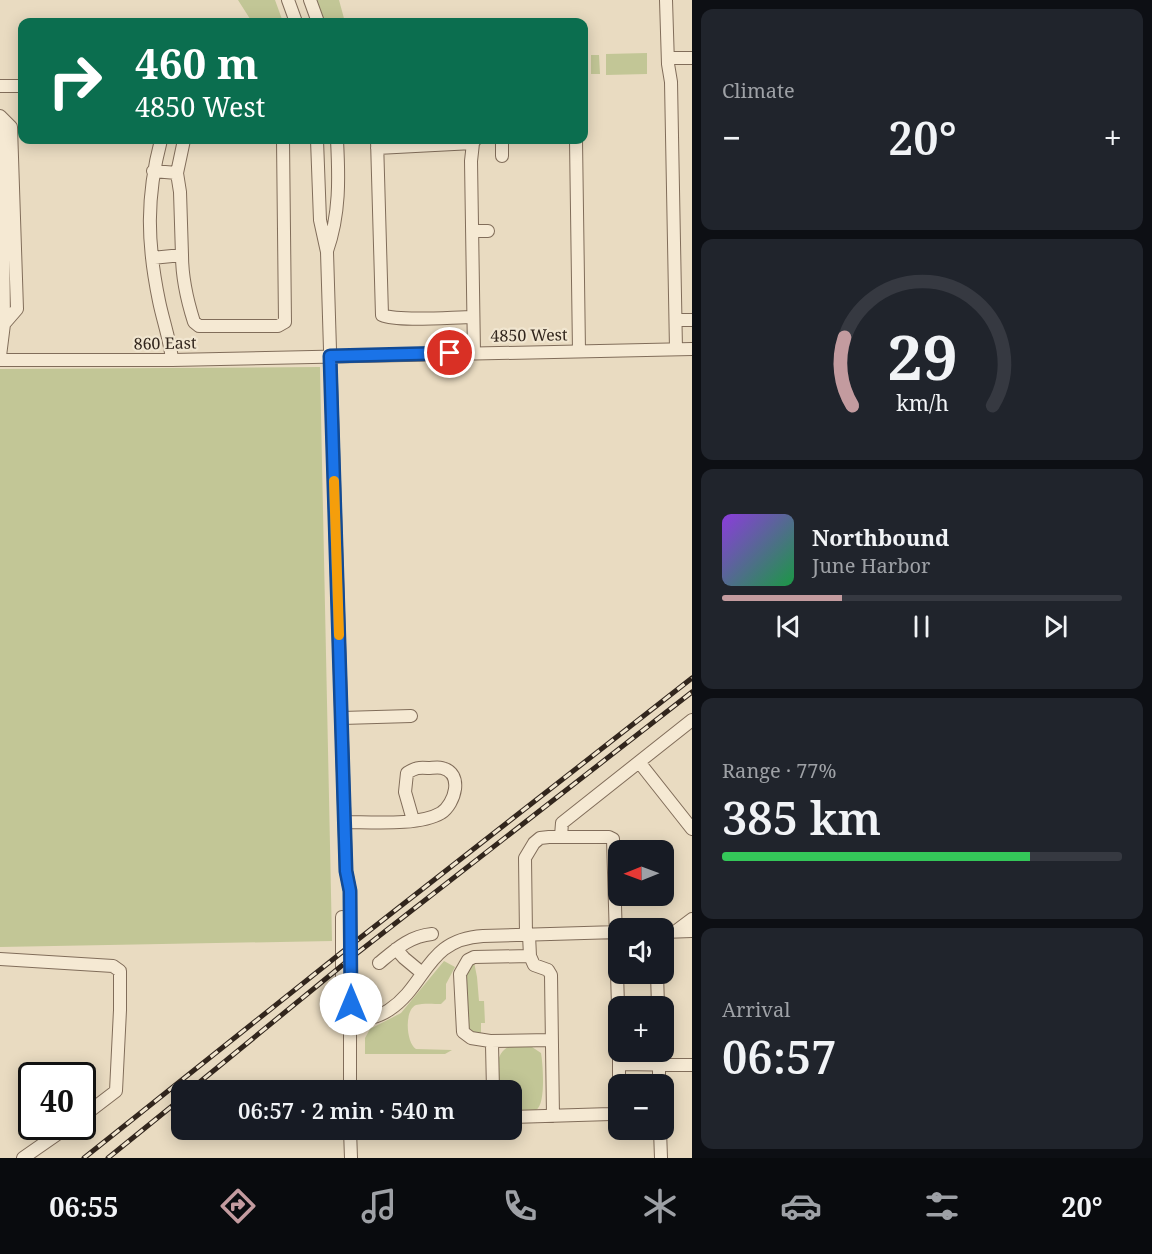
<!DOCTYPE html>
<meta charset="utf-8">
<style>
body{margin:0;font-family:"Noto Serif",serif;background:#20242c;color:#f1f3f6;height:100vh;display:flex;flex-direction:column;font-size:22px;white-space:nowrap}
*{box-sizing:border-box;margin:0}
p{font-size:20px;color:#9ea1a6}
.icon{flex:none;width:33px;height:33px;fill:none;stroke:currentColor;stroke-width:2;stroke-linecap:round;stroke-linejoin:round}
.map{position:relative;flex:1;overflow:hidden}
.panel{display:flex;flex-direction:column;gap:9px;padding:9px;background:#0d0f14;width:460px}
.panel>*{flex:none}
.banner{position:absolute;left:18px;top:18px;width:570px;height:126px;border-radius:12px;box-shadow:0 3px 15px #0003;background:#0b6e4f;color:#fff;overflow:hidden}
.needle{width:39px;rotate:269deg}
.fabs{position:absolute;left:608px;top:840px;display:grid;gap:12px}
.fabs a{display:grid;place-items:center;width:66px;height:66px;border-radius:12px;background:#171b24;box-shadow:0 3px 15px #0003;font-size:30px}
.speed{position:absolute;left:18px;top:1062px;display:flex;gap:12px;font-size:30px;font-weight:700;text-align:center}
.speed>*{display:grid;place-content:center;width:78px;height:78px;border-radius:50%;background:#171b24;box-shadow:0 3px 15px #0003;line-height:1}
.speed .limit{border:3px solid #111;border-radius:9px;background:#fff;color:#111}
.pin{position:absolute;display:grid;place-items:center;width:51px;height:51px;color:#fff;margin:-26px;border:3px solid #fff;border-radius:50%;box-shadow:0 2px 6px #0007}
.me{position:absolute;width:66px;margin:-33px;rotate:0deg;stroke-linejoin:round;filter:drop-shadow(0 0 4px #0008)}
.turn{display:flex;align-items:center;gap:21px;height:126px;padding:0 18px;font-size:27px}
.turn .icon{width:78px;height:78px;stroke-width:2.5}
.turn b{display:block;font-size:42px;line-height:51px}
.big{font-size:45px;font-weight:600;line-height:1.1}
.panel .widget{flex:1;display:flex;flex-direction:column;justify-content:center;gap:9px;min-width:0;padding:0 21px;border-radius:12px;background:#20242c}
.panel .dial{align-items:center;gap:0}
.dial svg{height:156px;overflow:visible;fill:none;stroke:#363941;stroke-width:7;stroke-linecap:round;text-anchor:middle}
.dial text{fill:#f1f3f6;stroke:none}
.song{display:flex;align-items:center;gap:18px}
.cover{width:72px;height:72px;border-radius:9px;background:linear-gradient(135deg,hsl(270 70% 55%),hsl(140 70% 35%))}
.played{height:6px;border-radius:3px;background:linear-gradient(90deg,#c39b9f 30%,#363941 30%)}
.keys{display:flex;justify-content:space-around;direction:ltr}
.heat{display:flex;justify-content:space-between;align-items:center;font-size:33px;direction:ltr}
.charge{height:9px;border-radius:4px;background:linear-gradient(90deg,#34c759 77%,#363941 0)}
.trip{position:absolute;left:171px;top:1080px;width:351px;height:60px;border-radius:12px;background:#171b24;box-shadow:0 3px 15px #0003;font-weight:600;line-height:60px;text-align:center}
.tab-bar{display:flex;height:96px;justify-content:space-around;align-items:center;background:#090b0e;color:#9ea1a6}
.tab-bar .icon{width:42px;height:42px}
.tab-bar .active{color:#c39b9f}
.tab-bar b{font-size:27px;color:#f1f3f6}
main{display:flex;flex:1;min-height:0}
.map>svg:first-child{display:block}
.green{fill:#c2c696}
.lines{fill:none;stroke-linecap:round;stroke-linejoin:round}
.minor-casing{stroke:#816d5a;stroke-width:14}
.minor{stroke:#f5e9d3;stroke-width:12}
.rail-casing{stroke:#32261d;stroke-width:5}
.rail{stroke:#f1e6d0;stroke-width:3;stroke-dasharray:9;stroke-linecap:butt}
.route-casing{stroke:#114b97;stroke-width:15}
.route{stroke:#1a73e8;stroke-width:10}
.slow{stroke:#f59e0b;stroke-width:10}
.labels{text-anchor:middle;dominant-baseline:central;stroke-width:4.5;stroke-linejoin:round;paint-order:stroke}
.street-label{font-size:16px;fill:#32261d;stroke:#f1e6d0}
</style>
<main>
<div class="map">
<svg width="692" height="1158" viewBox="0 0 692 1158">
<rect width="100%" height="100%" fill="#e9dbc1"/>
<!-- green -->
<path class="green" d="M238,0h37l8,22h-31z
M317,0h22l6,22h-20z
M647,53v21l-41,1v-21z
M599,55l1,19h-9v-19z
M320,367l12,574 -332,6v-578z
M444,961l11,6 -9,17v15l-5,5c-7,0 -18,-1 -25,1 -12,5 -10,38 0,44l36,1 -7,4h-80v-16l5,-9 31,-16z
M474,962l3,15 2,24h5l1,22h-4v11l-6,-1 -6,-5c-1,-17 -9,-55 5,-66z
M508,1047h24l9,6c2,11 5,52 -5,57 -6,3 -17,1 -24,1v-21h-13c-1,-14 -6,-35 9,-43z"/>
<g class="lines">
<!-- minor casing -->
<g class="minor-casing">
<path id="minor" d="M288,0l8,22
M310,0l8,22
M666,0l2,64 3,18 5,267
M668,58h24
M0,86h22
M0,116l11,11 6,182 -13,15 -4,32
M2,118l2,206
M161,140c-15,57 -14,103 -2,161 4,20 11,38 13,59
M317,140l3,80 7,32 19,619 4,20v199
M377,140l5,175c16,7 71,2 91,2
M502,140v16
M576,140l3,211
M377,148l96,-5
M153,171l24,2 7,-33
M177,173l3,19 2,63
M472,231h16
M327,251c13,-37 12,-73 10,-111
M152,258l30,-3c0,24 5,45 12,67l5,4h79l7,-4 -2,-182
M676,320h16
M474,353l-3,-192 2,-18 2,-3
M0,360h172l520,-11
M342,718l69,-2
M639,762l53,67
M345,822c26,0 74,4 96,-9 14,-9 23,-40 1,-45 -4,-1 -10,0 -14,0 -9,-1 -13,0 -21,5l-2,19 8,28
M561,836l1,-13 130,-103
M342,917v76l4,23
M676,931l16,-12
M663,932l29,-1
M526,935l-1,-77 9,-15 6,-5 9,-1h60l4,2 5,167
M396,949l8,9 18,15
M530,956l4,9 14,5 3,5 2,141
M0,959l113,7 7,5v39l-4,81 -34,26
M379,963c17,-14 31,-27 53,-29
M657,974l1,32
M349,1022c14,-2 28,-4 40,-12 38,-25 37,-71 94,-74l135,-4
M490,1041l61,-1
M619,1052v32
M659,1052v32
M619,1064l73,1
M493,1090l-1,-45 -2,-4 -19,-3 -8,-6 -3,-58 8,-14 6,-3 56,-1 -1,-21
M512,1117l99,-3 7,-5
M350,1130l1,28
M660,1130l1,28
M23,1158l46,-32"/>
</g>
<!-- minor -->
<use href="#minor" class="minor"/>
<!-- rail casing -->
<g class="rail-casing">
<path id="rail" d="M190,1090l166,-136 336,-262
M84,1158l272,-217 336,-263
M108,1158l74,-60"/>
</g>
<!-- rail -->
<use href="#rail" class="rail"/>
</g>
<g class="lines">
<!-- route casing -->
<g class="route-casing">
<path id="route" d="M351,1004l-1,-113 -4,-20 -16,-515 120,-3"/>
</g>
<!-- route -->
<use href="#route" class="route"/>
<!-- slow -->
<path class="slow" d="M334,481l5,154"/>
</g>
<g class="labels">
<!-- street labels -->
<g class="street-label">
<text transform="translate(529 335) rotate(-1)">4850 West</text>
<text transform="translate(165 343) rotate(-1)">860 East</text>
</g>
</g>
</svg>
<div class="fabs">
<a><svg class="needle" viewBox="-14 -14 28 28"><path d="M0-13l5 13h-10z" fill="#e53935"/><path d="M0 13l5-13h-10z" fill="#9ea1a6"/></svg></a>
<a><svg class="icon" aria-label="sound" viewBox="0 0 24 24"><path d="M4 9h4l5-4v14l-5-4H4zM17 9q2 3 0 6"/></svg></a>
<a>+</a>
<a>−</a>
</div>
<div class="speed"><div class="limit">40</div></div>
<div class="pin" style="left:450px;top:353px;background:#d93025"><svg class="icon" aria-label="arrive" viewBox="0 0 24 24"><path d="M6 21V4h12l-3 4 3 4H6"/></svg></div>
<svg class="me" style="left:351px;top:1004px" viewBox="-20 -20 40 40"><circle r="19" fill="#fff"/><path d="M0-13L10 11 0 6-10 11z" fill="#1a73e8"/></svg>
<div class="trip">06:57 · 2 min · 540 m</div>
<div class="banner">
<div class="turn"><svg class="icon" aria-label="right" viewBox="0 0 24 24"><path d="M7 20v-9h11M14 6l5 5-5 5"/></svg><div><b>460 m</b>4850 West</div></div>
</div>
</div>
<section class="panel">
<div class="widget"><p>Climate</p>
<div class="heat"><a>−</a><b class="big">20°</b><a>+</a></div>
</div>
<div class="widget dial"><svg viewBox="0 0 100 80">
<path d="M14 69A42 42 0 1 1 86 69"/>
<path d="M14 69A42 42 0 0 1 10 34" stroke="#c39b9f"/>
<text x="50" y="56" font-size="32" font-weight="700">29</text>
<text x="50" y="72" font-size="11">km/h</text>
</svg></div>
<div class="widget">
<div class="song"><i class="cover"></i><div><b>Northbound</b><p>June Harbor</p></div></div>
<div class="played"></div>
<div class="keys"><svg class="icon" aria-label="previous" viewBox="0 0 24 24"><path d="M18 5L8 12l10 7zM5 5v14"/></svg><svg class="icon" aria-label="pause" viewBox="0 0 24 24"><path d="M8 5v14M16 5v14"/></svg><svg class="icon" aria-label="next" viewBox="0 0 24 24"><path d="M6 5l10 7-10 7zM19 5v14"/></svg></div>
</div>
<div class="widget"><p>Range · 77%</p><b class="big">385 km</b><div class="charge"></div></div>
<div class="widget"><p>Arrival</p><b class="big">06:57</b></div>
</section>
</main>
<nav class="tab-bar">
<b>06:55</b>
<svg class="icon active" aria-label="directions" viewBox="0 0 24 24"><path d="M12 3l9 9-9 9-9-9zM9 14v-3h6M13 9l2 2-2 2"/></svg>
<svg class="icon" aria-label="music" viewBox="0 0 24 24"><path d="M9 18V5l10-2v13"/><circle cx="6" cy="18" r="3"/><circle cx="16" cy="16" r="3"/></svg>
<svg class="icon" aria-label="phone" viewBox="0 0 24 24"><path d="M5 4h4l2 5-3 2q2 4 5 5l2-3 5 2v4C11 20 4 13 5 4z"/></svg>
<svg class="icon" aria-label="climate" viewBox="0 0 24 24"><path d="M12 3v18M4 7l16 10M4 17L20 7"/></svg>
<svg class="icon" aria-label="car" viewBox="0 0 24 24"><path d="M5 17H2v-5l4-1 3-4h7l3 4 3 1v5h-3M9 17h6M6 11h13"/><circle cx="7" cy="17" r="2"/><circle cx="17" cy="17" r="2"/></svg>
<svg class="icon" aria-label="filters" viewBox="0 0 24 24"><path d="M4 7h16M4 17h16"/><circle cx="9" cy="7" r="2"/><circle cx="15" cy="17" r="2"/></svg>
<b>20°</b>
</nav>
